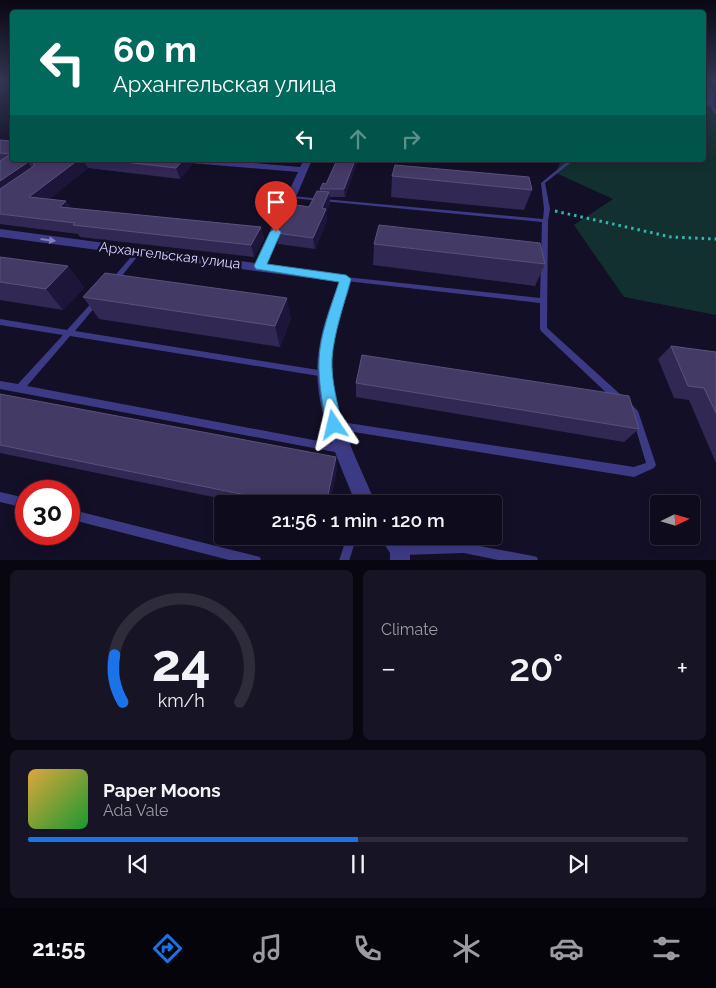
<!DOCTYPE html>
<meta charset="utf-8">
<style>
body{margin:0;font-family:Raleway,sans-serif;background:#171425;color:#f1f3f6;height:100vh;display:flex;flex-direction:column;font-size:19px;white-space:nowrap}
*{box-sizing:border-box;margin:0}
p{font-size:16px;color:#9b9ba3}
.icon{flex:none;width:28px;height:28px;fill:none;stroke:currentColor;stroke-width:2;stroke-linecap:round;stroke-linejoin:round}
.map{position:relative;height:560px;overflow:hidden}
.panel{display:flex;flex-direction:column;gap:10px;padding:10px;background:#08060f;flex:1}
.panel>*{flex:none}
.banner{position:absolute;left:10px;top:10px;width:696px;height:152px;border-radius:5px;box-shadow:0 2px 12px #0003,0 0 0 1px #2e2b3b;background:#00695c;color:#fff;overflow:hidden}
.needle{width:32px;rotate:85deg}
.buttons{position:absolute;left:650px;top:495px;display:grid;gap:10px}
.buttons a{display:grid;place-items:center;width:50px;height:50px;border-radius:5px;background:#0e0b1c;box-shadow:0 2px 12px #0003,0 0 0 1px #2e2b3b;font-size:25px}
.speed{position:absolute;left:15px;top:480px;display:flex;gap:10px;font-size:25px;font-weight:700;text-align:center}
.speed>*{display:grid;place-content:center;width:65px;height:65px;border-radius:50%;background:#0e0b1c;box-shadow:0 2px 12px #0003,0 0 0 1px #2e2b3b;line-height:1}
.speed .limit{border:8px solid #d22;background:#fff;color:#111}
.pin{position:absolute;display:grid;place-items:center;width:42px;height:42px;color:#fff;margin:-51px -21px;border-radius:50% 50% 50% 0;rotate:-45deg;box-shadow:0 0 5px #0007}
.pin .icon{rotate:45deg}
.me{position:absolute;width:55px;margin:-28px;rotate:350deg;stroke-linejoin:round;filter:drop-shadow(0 0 4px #0008)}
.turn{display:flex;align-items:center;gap:18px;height:105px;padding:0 20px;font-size:22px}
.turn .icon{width:65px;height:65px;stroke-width:2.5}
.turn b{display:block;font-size:35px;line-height:42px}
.lanes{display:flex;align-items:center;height:48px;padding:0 20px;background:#0003;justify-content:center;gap:25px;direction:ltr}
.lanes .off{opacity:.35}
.big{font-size:38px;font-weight:600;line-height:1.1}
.panel .card{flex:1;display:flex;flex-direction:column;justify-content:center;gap:8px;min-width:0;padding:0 18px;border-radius:8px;background:#171425}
.panel .dial{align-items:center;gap:0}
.dial svg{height:130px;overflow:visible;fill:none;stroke:#2e2b3b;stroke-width:7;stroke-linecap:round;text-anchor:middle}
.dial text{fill:#f1f3f6;stroke:none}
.song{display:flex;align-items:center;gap:15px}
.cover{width:60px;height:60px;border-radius:8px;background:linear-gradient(135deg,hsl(40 70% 55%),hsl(130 70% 35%))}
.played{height:5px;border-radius:2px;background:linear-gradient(90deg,#1a73e8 50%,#2e2b3b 50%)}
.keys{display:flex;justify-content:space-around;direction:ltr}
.heat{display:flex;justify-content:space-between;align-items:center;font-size:28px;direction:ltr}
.panel .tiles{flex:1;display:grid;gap:10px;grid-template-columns:1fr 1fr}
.card:last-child{grid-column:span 2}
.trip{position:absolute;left:214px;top:495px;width:288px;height:50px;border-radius:5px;background:#0e0b1c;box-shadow:0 2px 12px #0003,0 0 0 1px #2e2b3b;font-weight:600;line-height:50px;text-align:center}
.tab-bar{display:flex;height:80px;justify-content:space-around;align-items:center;background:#06040b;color:#9b9ba3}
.tab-bar .icon{width:35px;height:35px}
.tab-bar .current{color:#1a73e8}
.tab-bar b{font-size:22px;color:#f1f3f6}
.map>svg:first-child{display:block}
.green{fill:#12302f}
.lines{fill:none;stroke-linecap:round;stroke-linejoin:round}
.path{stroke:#2fb8b0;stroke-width:3;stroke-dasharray:2.5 4;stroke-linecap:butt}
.lane{fill:#3d3a85;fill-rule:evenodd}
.street{fill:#3d3a85;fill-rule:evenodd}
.wall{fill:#312854}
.shaded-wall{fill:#1d163a}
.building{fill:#433a66;stroke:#5a527e}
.oneway{fill:#837fbc}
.route{fill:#4fc3f7;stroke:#337fa1}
.labels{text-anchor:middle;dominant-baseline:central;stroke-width:5;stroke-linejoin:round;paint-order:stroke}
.street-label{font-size:14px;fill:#d9d4ff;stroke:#130f26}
</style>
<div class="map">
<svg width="716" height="561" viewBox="0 0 716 561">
<rect width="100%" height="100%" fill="#130f26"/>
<!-- green -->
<path class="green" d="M704,82h12v233l-92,-18 -50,-72 39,-26 -57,-26 5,-13h143z"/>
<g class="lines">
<!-- path -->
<path class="path" d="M555,211l116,26 45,2"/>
<!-- lane -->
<path class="lane" d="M710,103l3,1 3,6v4l-2,-1 -5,-9z
M569,160h5l-29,23 5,26 -2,12 -1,107 74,67 1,3 -1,3 -3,1 -3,-1 -74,-70 -1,-2v-26l-194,-22 -3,-2 3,-2 194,21 2,-76 -251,-24 -2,-1 2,-1 252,23 1,-10 -3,-26z
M139,249l2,1 1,1 -1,1 -24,30h-4l-1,-2 1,-2 24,-28z
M95,299h4l1,2 -25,30 250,40 3,1 1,2 -1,2 -3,1 -255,-41 -43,50 313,59 3,1 1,3 -1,3 -3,1 -340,-64v-8l18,3 45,-49 -63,-10v-6l67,11z
M629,404l3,1 6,6 18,54 -2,3 -20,9 -299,-48 -3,-1 -1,-3 1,-3 3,-1 299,46 12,-4 -14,-47 -7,-8 1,-3z
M0,492l26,6v10l-26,-6z
M69,509l187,47 4,1 1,4h-28l-164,-42z
M347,536h10l-8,25h-10z
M464,543l69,13 4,1 1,4h-35l-39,-8 -62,2 -4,-1 -1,-4 1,-4 4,-1z"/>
<!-- street -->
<path class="street" d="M704,85l10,6v15l-10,-1v-4h3l1,-9 -4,-2z
M186,160h35l79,7 4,-7h8l-45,104 79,11 6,4c-7,23 -16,46 -19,71 -6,54 22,105 43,154h-20c-19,-48 -46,-102 -37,-155 3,-23 12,-45 20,-67l-339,-45v-8l255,34 43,-91 -108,-9z
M379,536h23l8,14v11h-20v-8z"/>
</g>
<!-- wall -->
<path class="wall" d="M0,140l12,1v19h178l2,5 -12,14 -92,-11 -39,31 17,2 5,7 190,19 3,12 -10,18 -174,-20 -2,-3 -78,-10z
M358,160l-13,37h-16l1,7 -4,9 1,8 -12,28 -37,-5 -2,-11 33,-26 11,-16v-2z
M392,176l140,14 -8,20 -133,-13z
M374,244l171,20 -10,22 -162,-21z
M0,257l68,9 16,22 -21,22 -63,-10z
M83,297l208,22 -11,28 -181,-28z
M671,346l45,6v111l-27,-63 -15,-2 -16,-39z
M356,383l283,46 -15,13 -268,-45z
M0,394l337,74 -7,36h-83l-247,-51z"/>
<!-- shaded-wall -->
<path class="shaded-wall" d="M78,160h5l5,8 -50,41 -9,-12z
M183,160h7l2,5 -12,14 -4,-11z
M355,160h3l-13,37 -1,-8z
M28,162l7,11 -35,26v-18z
M329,192l1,12 -4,9 1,8 -12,28 -2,-11 9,-30z
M66,201l8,12 -14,-6z
M261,227l3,12 -10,18 -3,-12z
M68,266l16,22 -21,22 -17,-21z
M287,298l4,21 -11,28 -5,-21z
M336,457l1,11 -7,36h-4z"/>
<!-- building -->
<path class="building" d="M0,140l12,1v19h66l-49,37 37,4 -6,6 201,20 -10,18 -178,-20 2,-2 -75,-9v-25l34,-23v-4h-6l-28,19v-20l11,-7 -11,-1z
M108,160h75l-7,8z
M337,160h18l-11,29h-24l3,-6 3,1z
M395,165l134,12 3,13 -140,-14z
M317,191l12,1 -7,16 4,1 -13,29 -37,-5 15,-29 18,3z
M379,225l161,18 5,21 -171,-20z
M0,257l68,9 -22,23 -46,-7z
M105,273l182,25 -12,28 -192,-29z
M671,346l45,6v61l-12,-25 -16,-2z
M362,355l267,41 10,33 -283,-46z
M0,394l336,63 -10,47h-36l-290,-59z"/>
<!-- one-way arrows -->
<defs><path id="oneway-solid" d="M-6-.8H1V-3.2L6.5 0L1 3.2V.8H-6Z" transform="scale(1.25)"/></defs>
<use class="oneway" href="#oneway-solid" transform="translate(48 240) rotate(7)"/>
<!-- sky -->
<linearGradient id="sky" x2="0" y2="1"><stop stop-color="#0a0815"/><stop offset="0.51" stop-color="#333752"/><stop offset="1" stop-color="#333752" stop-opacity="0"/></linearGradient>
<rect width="716" height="160" fill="url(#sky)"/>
<!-- route -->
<path class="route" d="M276,228l5,4 -14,32 79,11 5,4c-7,26 -17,53 -19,80 -1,22 6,45 10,66l-2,5 -6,2 -5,-2 -3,-5c-3,-21 -8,-43 -7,-65 1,-26 12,-53 20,-78l-83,-13 -2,-3 16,-34z"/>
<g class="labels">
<!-- street labels -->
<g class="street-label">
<text transform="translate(170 255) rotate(7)">Архангельская улица</text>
</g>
</g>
</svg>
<div class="buttons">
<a><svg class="needle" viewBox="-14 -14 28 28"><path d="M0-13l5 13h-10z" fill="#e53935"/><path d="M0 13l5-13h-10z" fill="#9b9ba3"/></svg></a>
</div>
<div class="speed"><div class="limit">30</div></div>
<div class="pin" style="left:276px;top:232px;background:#d93025"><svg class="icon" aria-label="arrive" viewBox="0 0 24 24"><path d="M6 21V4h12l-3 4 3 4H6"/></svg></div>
<svg class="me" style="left:334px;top:425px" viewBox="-20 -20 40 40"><path d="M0-17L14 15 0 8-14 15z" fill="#4fc3f7" stroke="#fff" stroke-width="4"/></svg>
<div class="trip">21:56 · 1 min · 120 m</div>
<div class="banner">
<div class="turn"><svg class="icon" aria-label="left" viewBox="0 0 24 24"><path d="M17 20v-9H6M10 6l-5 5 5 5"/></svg><div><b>60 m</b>Архангельская улица</div></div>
<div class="lanes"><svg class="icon" aria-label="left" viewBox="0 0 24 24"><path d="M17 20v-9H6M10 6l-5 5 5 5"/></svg><svg class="icon off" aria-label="ahead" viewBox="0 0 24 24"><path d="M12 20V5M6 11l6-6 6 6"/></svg><svg class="icon off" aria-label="right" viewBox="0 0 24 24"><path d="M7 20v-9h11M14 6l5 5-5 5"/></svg></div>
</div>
</div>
<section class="panel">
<div class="tiles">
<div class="card dial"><svg viewBox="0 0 100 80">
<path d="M14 69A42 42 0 1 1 86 69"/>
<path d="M14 69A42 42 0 0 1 9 40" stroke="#1a73e8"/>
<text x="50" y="56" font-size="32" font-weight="700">24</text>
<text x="50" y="72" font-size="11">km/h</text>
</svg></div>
<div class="card"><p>Climate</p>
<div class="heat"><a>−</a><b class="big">20°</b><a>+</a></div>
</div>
<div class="card">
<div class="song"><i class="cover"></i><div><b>Paper Moons</b><p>Ada Vale</p></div></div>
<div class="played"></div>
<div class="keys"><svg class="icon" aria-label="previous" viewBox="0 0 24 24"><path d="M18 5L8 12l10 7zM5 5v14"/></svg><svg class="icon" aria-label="pause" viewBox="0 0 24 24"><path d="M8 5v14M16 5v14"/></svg><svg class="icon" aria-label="next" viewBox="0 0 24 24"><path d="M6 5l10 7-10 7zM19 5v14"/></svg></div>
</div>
</div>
</section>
<nav class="tab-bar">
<b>21:55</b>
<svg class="icon current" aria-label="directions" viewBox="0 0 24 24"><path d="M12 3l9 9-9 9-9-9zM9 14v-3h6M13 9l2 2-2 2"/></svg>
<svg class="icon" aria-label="music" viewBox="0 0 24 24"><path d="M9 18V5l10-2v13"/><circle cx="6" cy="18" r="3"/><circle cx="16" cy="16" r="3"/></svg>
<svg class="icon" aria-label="phone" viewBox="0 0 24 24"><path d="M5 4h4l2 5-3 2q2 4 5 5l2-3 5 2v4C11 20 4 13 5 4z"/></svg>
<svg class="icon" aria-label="climate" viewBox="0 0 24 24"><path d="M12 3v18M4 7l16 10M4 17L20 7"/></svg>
<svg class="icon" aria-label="car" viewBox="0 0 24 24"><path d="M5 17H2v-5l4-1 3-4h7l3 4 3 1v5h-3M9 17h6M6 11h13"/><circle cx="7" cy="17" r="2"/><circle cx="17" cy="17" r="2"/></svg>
<svg class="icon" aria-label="filters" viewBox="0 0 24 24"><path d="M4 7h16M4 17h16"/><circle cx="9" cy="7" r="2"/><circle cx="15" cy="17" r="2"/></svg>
</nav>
